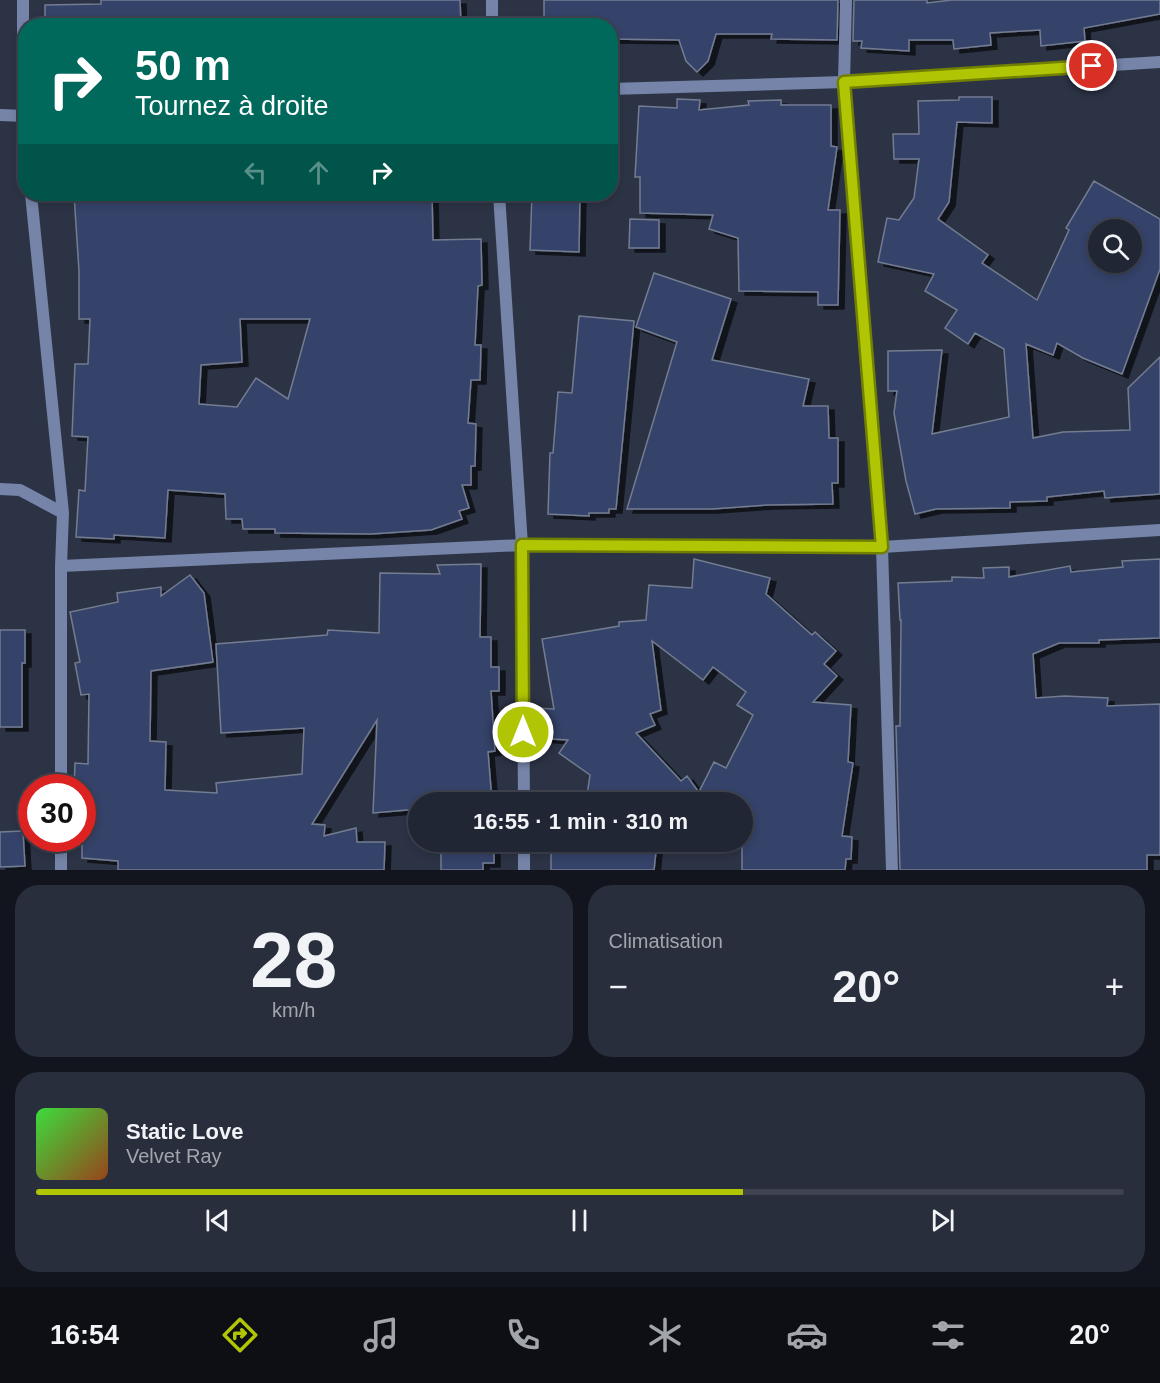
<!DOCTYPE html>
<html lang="fr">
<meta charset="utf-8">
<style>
body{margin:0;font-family:Helvetica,sans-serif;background:#292e3c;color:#f1f3f6;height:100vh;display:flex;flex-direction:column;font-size:22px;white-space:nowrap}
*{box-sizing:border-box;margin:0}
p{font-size:20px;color:#a2a5ac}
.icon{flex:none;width:33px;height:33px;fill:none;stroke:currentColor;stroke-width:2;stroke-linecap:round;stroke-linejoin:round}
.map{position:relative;height:870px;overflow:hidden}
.panel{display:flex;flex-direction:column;gap:15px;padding:15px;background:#12151d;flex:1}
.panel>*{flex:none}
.hud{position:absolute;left:18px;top:18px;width:600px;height:183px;border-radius:24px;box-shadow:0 3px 9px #0003,0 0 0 2px #3e434f;background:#00695c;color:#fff;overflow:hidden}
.tools{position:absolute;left:1088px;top:219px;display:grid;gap:12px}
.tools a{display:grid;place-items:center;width:54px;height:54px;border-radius:50%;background:#212634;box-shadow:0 3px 9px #0003,0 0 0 2px #3e434f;font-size:30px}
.speed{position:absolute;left:18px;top:774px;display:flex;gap:12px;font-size:30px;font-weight:700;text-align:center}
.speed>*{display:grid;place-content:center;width:78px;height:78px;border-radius:50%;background:#212634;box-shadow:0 3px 9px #0003,0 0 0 2px #3e434f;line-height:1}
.speed .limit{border:9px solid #d22;background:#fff;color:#111}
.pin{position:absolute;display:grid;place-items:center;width:51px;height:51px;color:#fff;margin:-26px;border:3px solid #fff;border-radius:50%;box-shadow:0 2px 6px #0007}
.me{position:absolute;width:66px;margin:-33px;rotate:0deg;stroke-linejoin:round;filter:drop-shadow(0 0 4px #0008)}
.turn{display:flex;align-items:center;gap:21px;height:126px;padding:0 18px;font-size:27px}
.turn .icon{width:78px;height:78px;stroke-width:2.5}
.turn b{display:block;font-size:42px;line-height:51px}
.lanes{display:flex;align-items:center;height:57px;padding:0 18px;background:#0003;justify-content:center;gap:30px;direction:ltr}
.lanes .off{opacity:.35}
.big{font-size:45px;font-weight:600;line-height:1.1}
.panel .card{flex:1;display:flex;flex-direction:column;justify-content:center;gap:9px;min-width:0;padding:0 21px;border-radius:24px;background:#292e3c}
.panel .dial{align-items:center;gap:0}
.dial b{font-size:78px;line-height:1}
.song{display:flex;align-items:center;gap:18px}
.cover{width:72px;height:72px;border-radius:9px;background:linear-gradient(135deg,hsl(120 70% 55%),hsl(20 70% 35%))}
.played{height:6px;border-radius:3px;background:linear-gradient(90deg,#b0c503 65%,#3e434f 65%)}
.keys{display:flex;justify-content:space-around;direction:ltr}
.heat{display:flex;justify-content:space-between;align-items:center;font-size:33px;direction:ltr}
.panel .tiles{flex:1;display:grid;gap:15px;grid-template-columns:1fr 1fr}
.card:last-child{grid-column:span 2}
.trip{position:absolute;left:408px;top:792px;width:345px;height:60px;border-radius:30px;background:#212634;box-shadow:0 3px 9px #0003,0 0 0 2px #3e434f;font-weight:600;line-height:60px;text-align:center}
.menu{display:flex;height:96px;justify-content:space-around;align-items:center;background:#0d0f15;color:#a2a5ac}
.menu .icon{width:42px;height:42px}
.menu .current{color:#b0c503}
.menu b{font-size:27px;color:#f1f3f6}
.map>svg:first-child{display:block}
.building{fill:#344369;stroke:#737c91;stroke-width:1.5;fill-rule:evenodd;filter:url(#shadow)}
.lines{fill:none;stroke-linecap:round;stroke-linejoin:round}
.minor{stroke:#7584a8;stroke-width:12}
.route-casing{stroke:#728002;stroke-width:15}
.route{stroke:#b0c503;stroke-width:10}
</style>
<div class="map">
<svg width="1160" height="870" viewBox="0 0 1160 870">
<defs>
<filter id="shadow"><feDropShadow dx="6" dy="4" stdDeviation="0" flood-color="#0009"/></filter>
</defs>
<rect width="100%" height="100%" fill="#2c3345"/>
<!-- building -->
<path class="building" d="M101,0h359l1,26h-31v-3l-69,3h-316v-21l56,-1z
M544,0h294l-1,40 -66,-1 1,-5h-56l-8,27 -11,11 -11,-11 -7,-21 -69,-1v-13h-66z
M854,0h73v3l25,-3h208v14l-76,14 1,13 -44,5 -1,-16 -50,3 1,12 -37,4 -1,-9h-44v11l-48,-3 1,-7h-9z
M959,97h33v26l-35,-1 -8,80 -11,17 50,36 -6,8 55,37 32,-70 -3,-2 28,-47 66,38v50l-38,105 -39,-16 -26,-15 -4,12 -27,-11 7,94 30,-6 67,-2 -2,-42 32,-31v137l-55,4 -1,-7 -57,6v4l-37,1v6l-74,1 -21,5 -9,-33 -12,-68 3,-22h-9v-40l54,-1 -10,84 77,-17 -5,-68 -29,-16 -7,11 -23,-16 12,-18 -32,-19 9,-17 -56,-12 9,-44 12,2 15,-22 5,-39h-25l-1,-25h26l-1,-33 41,-1zM1098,230h33v32h-33z
M677,99l23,1 -1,10 50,-5 -1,-4 33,-1v5h50v41l6,1 -9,63h12l-2,95h-20v-13l-79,-1 -1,-53 -29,-9 4,-14 -73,-2v-36h-5l4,-71 38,2z
M74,194h86v6l40,-6h232l1,46 48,-1 1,46 -4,1 -3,59h6l-1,35h-9l-3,43 8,1 -1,42h-4v19h-9l7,23 -10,3 3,8 -31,11 -60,4 -96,-1v-4h-32l-1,-10h-16l-1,-25 -57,-4 -3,48 -51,-3v4l-38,-2 3,-47 6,1 3,-54 -16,-1 3,-72h13l2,-45h-11v-48zM240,319h70l-22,80 -32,-21 -19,29 -38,-3 2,-39 41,-3z
M532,194h48l-1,58 -49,-2z
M630,219l29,1v28h-30z
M654,273l77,26 -19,61 97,19 -6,27h25l1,32h9v45h-6l1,21 -66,1 -55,4h-85l50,-167 -41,-15z
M579,316l55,5 -18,188h-7v4h-20v3l-41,-2 2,-61h3l5,-61 14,1z
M694,559l76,19 -4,16 46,41 3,-3 21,19 -12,13 13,12 -24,26 38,3 -3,57 5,1 -11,73 10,1 -1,22h-5l-1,11h-103v-68h-17l-25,-12 14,-28 12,6 27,-53 -16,-10 9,-13 -33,-25 -10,13 -51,-39 9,69 -11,4 5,11 -19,8 45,48 6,-5 19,26h-120l4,-27 -31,-22 9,-13 -33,-2 1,-30 18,1 -12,-70 77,-13v-4l27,-2 3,-35 43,3z
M1160,559v79l-61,2v3h-40l-26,11 3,44 29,-2 43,2 -1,8 53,-2v151h-13v15h-247l-4,-144h4l1,-106h-1l-2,-37 54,-2v-4l32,1 -1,-10 26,-1v10l61,-11 1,6 52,-5 -1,-6z
M481,564l-1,73h11v30h8v24h-8l4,60 -7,1 4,49 -74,1v7l-45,4 4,-93 -65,104 13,1 -1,11 32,-8 1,14h28l-1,28h-266v-9l-36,-3v-70h-8l1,-25 13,1 1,-70 -8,1 -6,-32 5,-1 -10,-50 48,-10 -1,-9 44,-6v9l29,-21 14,18 9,69 -62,9 -1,70 16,1 -1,48 52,3 -1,-10 86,-9 2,-46 -83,5 -5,-89 111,-9 1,-5 51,3 1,-60 60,1 -3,-9z
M0,630h25v33h-3v64h-22z
M23,831l2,35 -25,1v-35z
M441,842h53v21h-11v7h-42z
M551,842h106l-3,28h-103z"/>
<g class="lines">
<!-- minor -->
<path class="minor" d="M23,0v116l3,21
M492,0v26
M846,0l-2,82 38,465 10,323
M610,89l234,-7 316,-20
M0,115l26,1
M31,194l32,319 -2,53v222
M499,194l23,351 2,257
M0,489l20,1 43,23
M61,566l461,-21 360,2 278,-17
M61,838v32
M524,842v28"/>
</g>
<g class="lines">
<!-- route casing -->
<g class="route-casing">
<path id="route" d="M523,732l-1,-187 360,2 -38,-465 248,-16"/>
</g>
<!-- route -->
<use href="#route" class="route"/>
</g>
</svg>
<div class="tools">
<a><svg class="icon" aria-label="search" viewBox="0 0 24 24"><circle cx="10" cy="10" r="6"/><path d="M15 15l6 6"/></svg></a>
</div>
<div class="speed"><div class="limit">30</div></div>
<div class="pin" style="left:1092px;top:66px;background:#d93025"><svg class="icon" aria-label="arrive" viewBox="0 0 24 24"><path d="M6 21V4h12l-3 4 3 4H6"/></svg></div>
<svg class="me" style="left:523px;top:732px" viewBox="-20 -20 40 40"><circle r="17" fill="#b0c503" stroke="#fff" stroke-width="3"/><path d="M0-11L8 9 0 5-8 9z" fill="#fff"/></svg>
<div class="trip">16:55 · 1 min · 310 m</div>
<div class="hud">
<div class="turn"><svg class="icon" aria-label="right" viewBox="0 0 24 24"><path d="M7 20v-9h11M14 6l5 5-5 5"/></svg><div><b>50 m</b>Tournez à droite</div></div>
<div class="lanes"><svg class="icon off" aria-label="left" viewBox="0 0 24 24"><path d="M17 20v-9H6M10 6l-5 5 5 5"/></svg><svg class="icon off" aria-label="ahead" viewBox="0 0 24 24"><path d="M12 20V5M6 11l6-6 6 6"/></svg><svg class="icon" aria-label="right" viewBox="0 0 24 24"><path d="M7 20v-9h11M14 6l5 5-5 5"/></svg></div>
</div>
</div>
<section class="panel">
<div class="tiles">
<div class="card dial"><b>28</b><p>km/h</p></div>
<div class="card"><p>Climatisation</p>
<div class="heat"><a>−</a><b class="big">20°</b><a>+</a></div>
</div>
<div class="card">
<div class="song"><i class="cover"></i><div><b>Static Love</b><p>Velvet Ray</p></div></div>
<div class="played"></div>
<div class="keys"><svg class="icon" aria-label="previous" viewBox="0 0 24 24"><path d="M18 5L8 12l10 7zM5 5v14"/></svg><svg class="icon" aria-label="pause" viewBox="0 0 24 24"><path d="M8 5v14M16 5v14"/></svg><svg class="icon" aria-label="next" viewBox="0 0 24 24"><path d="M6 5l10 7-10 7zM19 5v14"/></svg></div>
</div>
</div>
</section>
<nav class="menu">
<b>16:54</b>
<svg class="icon current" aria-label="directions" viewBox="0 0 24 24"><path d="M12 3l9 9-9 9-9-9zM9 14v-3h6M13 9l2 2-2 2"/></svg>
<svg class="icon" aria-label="music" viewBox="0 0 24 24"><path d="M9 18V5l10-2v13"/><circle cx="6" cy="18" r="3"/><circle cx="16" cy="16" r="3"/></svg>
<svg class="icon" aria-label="phone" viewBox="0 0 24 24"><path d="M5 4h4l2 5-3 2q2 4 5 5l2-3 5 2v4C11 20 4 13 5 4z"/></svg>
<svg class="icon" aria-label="climate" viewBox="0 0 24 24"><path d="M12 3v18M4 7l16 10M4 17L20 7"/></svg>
<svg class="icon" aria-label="car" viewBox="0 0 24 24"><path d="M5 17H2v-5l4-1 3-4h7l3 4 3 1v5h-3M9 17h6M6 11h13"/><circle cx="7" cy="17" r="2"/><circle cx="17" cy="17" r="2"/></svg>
<svg class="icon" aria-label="filters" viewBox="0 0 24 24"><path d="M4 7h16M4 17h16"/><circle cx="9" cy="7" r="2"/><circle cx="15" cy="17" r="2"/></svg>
<b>20°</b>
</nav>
